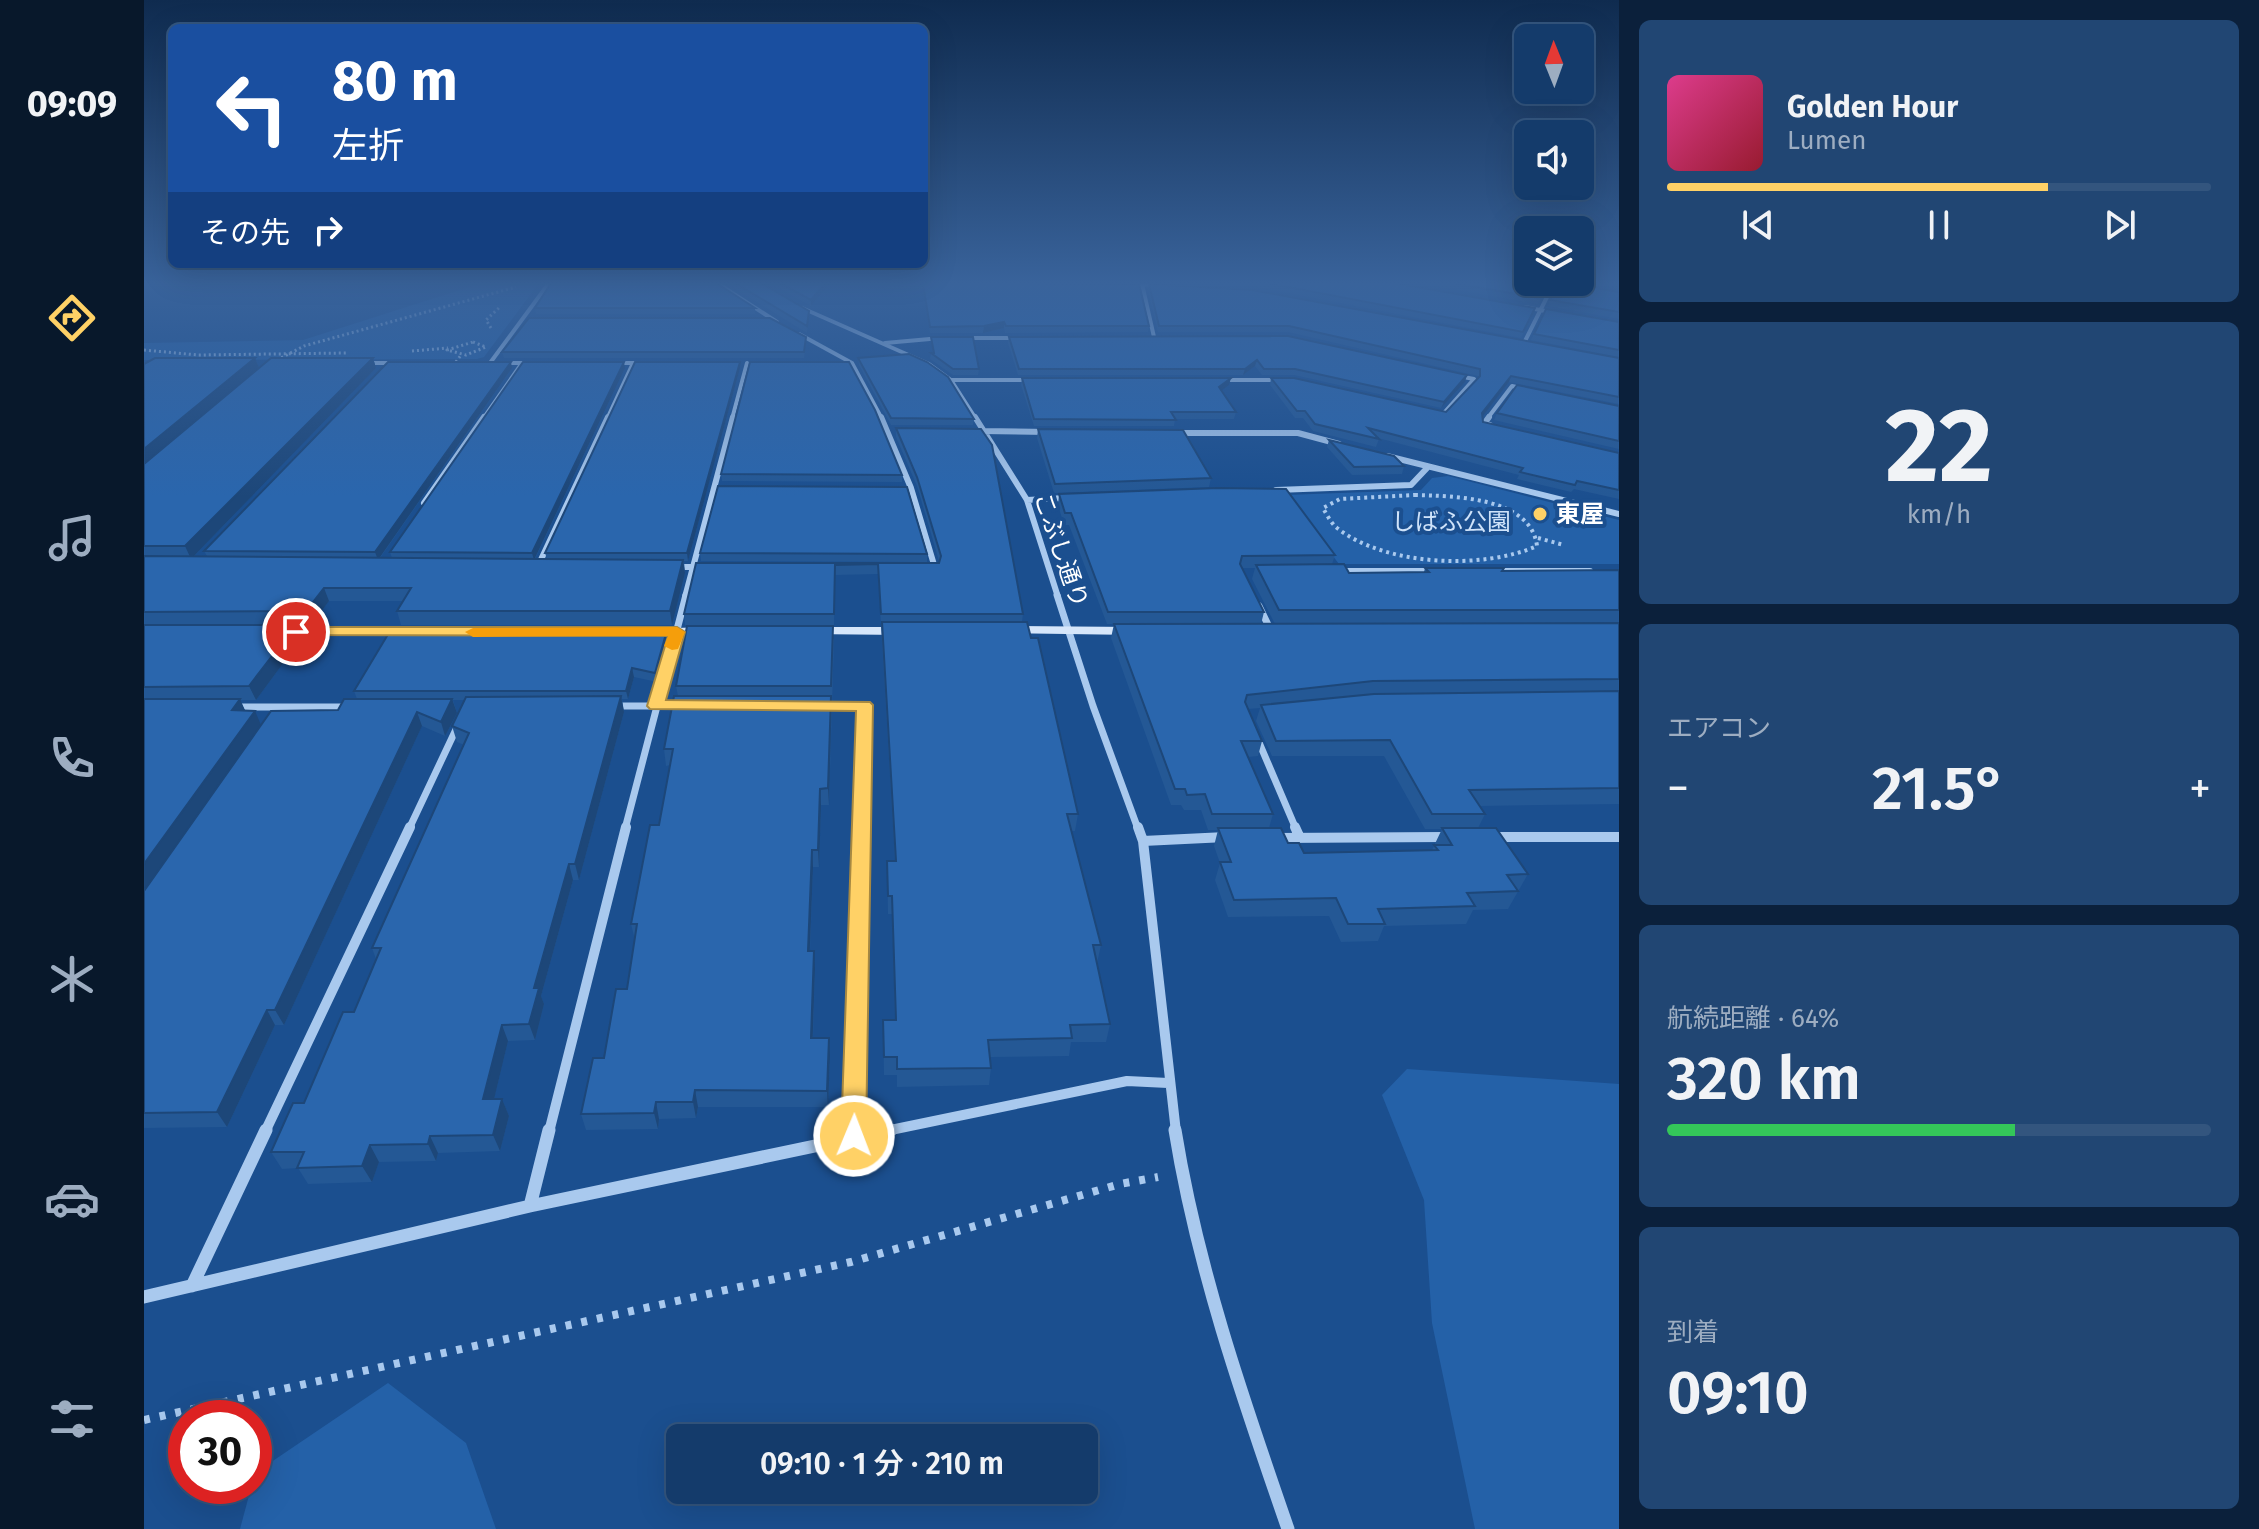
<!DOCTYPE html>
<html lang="ja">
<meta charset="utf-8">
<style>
body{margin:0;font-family:"Fira Sans","Noto Sans JP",sans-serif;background:#214673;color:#f1f3f6;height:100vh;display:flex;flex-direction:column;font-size:30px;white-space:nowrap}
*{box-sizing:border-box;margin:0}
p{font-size:26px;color:#9dadc1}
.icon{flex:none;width:44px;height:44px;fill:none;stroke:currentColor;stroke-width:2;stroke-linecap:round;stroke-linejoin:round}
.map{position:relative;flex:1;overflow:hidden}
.drawer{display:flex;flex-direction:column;gap:20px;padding:20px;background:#0b203b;width:640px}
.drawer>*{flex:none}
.top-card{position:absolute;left:24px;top:24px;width:760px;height:244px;border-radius:12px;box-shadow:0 8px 32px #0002,0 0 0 2px #33557e;background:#1a4fa0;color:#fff;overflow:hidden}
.needle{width:52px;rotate:359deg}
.controls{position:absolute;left:1370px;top:24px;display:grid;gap:16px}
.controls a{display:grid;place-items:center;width:80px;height:80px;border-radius:12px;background:#143b6b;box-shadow:0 8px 32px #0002,0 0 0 2px #33557e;font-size:40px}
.speed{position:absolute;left:24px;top:1400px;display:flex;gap:16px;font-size:40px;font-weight:700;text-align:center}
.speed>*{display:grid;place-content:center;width:104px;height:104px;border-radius:50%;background:#143b6b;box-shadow:0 8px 32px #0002,0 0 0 2px #33557e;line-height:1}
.speed .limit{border:12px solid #d22;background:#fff;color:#111}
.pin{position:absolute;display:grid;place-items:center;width:68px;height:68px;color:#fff;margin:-34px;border:4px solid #fff;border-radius:50%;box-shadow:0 2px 8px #0007}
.me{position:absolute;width:88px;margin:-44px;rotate:1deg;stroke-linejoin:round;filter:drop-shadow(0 0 6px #0008)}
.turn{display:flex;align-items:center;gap:28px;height:168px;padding:0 32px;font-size:36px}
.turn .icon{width:104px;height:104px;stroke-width:2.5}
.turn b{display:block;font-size:56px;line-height:68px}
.then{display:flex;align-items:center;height:76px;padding:0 32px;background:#0003;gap:16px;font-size:30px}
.big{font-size:60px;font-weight:600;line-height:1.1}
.drawer .widget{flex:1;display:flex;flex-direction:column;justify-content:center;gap:12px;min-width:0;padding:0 28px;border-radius:12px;background:#214673}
.drawer .dial{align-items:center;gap:0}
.dial b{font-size:104px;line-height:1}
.song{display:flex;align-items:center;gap:24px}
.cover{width:96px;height:96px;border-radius:12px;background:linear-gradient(135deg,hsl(330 70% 55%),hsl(350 70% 35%))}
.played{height:8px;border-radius:4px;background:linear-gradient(90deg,#ffd166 70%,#33557e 70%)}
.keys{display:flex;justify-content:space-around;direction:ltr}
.heat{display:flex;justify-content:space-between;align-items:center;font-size:44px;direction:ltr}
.charge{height:12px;border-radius:6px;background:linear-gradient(90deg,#34c759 64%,#33557e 0)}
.trip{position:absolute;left:522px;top:1424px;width:432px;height:80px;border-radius:12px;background:#143b6b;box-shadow:0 8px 32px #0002,0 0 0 2px #33557e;font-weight:600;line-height:80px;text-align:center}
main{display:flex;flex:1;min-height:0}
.menu{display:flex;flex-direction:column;width:144px;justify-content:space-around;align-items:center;background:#08182b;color:#9dadc1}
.menu .icon{width:56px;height:56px}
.menu .active{color:#ffd166}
.menu b{font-size:36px;color:#f1f3f6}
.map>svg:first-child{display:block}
.green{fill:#2461a8}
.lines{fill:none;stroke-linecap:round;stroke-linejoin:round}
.path-far2{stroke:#a9c9ee;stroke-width:3;stroke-dasharray:2 3;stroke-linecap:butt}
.path-far1{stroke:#a9c9ee;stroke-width:4;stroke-dasharray:3 4;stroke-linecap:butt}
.path{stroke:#a9c9ee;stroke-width:8;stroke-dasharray:6 10;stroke-linecap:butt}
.street-far4{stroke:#a9c9ee;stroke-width:4}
.street-far3{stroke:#a9c9ee;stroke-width:6}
.street-far2{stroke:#a9c9ee;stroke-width:7}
.street-far1{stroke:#a9c9ee;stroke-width:10}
.street{stroke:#a9c9ee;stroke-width:13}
.secondary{fill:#d6e6fa;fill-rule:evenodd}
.wall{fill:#245895;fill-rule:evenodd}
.shaded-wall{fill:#1d4779}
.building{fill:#2a66ad;stroke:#1d4779;stroke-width:2}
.route{fill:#ffd166;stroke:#a68842;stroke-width:2}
.slow{fill:#f59e0b}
.poi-dot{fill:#ffd166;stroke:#1b4f8f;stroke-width:3}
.labels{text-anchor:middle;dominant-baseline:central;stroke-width:8;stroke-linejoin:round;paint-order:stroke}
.far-poi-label{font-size:24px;font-weight:bold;fill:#fff;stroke:#1b4f8f;text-anchor:start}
.far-park-label{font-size:24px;fill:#cfe3fa;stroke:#1b4f8f}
.far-street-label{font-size:24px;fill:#fff;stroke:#1b4f8f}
</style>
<main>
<nav class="menu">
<b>09:09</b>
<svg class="icon active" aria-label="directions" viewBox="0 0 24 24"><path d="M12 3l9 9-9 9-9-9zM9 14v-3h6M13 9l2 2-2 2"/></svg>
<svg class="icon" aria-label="music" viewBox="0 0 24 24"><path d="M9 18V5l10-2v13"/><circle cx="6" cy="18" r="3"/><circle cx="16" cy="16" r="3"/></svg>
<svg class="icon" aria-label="phone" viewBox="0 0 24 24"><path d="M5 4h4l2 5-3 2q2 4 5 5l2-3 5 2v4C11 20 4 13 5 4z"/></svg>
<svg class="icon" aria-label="climate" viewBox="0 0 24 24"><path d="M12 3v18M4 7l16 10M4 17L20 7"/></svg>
<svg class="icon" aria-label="car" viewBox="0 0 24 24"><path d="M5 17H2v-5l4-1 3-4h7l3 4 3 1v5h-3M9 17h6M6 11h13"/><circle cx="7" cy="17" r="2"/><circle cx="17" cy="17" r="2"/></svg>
<svg class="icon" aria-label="filters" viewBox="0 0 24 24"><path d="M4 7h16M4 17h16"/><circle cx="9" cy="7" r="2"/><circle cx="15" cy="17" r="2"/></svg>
</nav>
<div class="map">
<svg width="1475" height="1529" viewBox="0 0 1475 1529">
<rect width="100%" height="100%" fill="#1b4f8f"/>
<!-- green -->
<path class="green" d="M338,283h57l-55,74 -7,2 -333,1v-17l159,-3z
M1304,476l171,44v44h-280l-53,-69 135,-5 11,-12z
M1263,1069l212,15v445h-144l-43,-206 -8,-123 -42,-105z
M244,1383l78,60 30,86h-256l15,-56z"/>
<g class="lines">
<!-- path-far2 -->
<path class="path-far2" d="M347,328l-5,-8 15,-14
M329,342l13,5 -20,8 -19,-5z
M0,350l54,5 148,-2
M268,351l36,-3
M133,360l27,-14 212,-59
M309,366l8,-11"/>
<!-- path-far1 -->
<path class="path-far1" d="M1271,495c39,1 116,2 122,51 -54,24 -152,20 -200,-18 -6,-5 -10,-13 -14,-20l17,-9z
M1394,538l26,7"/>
<!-- path -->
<path class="path" d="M0,1420l707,-158 269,-78 38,-7"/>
<!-- street-far4 -->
<path class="street-far4" d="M573,283l60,39
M970,283l44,2
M998,284l12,53
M1381,307l30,6
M658,308l127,56 22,16 25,39
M655,334l53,29 30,56
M819,338h54
M741,343l56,-5
M1380,343l30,-60
M221,363h31
M346,363l59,-80
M357,363h31
M469,363h31
M807,380h79
M1076,380h58
M1292,413l7,1 31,-35 -16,-3
M339,419l39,-56
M463,419l26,-56
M588,419l15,-56
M1343,419l25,-33 13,3"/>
<!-- street-far3 -->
<path class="street-far3" d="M737,417l30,71 24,80h-3
M831,417l52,83 31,97
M1345,417l-5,7 6,1
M838,431l66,1
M1030,433h124l41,11
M1243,456l232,58
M1132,490l135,-5 17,-18
M883,500l39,-2
M280,503l60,-86
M394,566l70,-149
M532,567h30
M1196,571h94
M1352,571h94
M541,597l48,-180"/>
<!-- street-far2 -->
<path class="street-far2" d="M913,595l36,111 45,123
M1115,606l12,25
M677,705h43l-3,124
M469,706h66
M89,707h114
M1114,740l38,89
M265,829l50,-106
M481,829l61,-234"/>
<!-- street-far1 -->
<path class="street-far1" d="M994,827l5,14 33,291
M1151,827l5,11
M1351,837h124
M1131,838l171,-1
M999,841l83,-4
M121,1132l145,-305
M405,1132l77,-305
M710,1132l7,-305
M737,1132l246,-51 41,2"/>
<!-- street -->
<path class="street" d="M1031,1130c22,137 68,269 113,399
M710,1136v-6
M386,1206l19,-76
M48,1286l74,-156
M0,1297l386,-91 361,-76"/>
<!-- secondary -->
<path class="secondary" d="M866,626l124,1 7,4 -7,4 -129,-2 -2,-3 2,-3z
M562,627l5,1 2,3 -2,3 -65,3 -7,-4 7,-4z
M670,627h88l7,4 -7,4 -93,-1 -2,-3 2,-3z
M134,628h132l7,4 -7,4 -137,-1 -2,-3 2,-3z"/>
</g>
<!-- wall -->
<path class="wall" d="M582,283h35l48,28 -2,22z
M626,283h360l19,43 -1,6 -143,1 -1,-5 -21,5h-53l-7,-44 -93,-6 -19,23z
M1053,283h198l138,31 -12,24 -269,-52z
M1273,283h132l-11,21z
M1445,283h30v5z
M1005,284l470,74v46l-110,-22 -27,34 1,6 136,31v46l-45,-10 -3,3 -54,-13 2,-4 -141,-37 1,1 -3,8 -63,-16 -10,-13h-8l-25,-33 1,-7 175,34 32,-34v-2l-190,-44h-130l-10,-42z
M1475,292v27l-71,-13 2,-6z
M391,308h220v6h-219z
M1475,322v35l-88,-17 3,-6z
M1144,336l177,46 -24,26 -147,-33h-32l-7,-9 -12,9h-225l-10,-32 1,-6z
M787,337l48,32 -1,6h-25l-23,-16 1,-6h2z
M662,343l-2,15h-300l-2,-6z
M111,358l4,10 114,-10 3,10 -182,188h13l-3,-5 308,-183 -132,190h12l-2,-6 235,-184 -90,191h12l-2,-6 195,-185 -52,193h-4l1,12 -13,52h-271l-4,-14 6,-10h-74l-18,24h-90l80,14 -45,61h-16l5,10 16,15 77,-15 19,-11 -3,-8 314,-52 -11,43 -23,-5 -6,22h-6l2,13 -45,168h-6l-32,116 3,8 -9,36 -27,1 -14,58h8l7,17 -9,35 -62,2 -2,8 -57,1 -7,20 -64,2 -10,-16 -16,1 -11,-17 33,-49 50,-91 22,-53 -4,-11 92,-203 -7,-3 -5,-16 13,-26h-12l4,13 -12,23 -23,-10 -138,299h-9l-48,102 -83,1v-764z
M714,358l116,61 -1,6h-82l-32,-60z
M878,378l207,7 -8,5 15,22 -2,7h-59l-1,7h-140l-13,-41z
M1475,406v43l-125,-29 3,-7z
M752,428l127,186 -1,8 56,192 -3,17h-4l30,114 -4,18 13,61 -4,18h-35l-2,14 -79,1 1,11 -2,17 -92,2v-12h-13l-1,-55h12l-3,-106h-4l-1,-53h8l-17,-287 -43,1 -1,50h-149l-1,-11 12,-51h243v-2l-22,-75 -21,-49z
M894,429l173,49 -2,9 -155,6 -17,-55z
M1185,440l75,26 -2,8 -50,1 -25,-28z
M577,474l181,1v7l-180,-1z
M915,494l276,61 -3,9 17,9 75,-1 1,-4 78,3 116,-1v234l-139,2 5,8 -7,14 50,46 -20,35 -35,1 -7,14 -82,2 -6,15 -37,1 -12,-26 -101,1 -13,-37 5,-17 -6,-17 4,-16h-10l-7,-20h-17l-3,-5h-10l-60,-167 3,-14h-7l-38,-99h-5l-6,-20zM1098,568h13l-3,11 23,45h-14l3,-12zM1116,708l-4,13 16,35h112l41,73h17l-10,21 -128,3 -16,-10 -19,-15 4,-14 -25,-57 10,-1 4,-15 -14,-32z
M556,553l227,1v8l-226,-1z
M690,639l-5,166h-8l-2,62h-6l-3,84 5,17 -2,70h16l1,17 -2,52h-130l-2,11 -37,1 -1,10 -72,1 -5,-16 23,-56 23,-69 8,-49 -4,-16 28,-99 11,-60 -4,1 -2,-17 14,-53 -2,-10z"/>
<!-- shaded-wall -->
<path class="shaded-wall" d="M681,283h5l-19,23v-6z
M860,322v6l-21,5 1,-7z
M111,358l4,10 -115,97v-16z
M229,358l3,10 -185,191 -6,-13z
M1113,360l-2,6 -12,9 2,-6z
M367,362l1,6 -134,192 -3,-8z
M480,362l1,6 -91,192 -2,-7z
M596,362v6l-52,193 -1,-8z
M1323,375l-2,7 -24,26 3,-6z
M1367,376l-2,6 -30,39 3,-8z
M1087,378l-2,7 -11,8 1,-6z
M539,560l2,13 -13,52 -2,-14z
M180,588l5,13 -18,24 -5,-14z
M152,625l5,14 -45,61 -7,-14z
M523,630l1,9 -11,43 -2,-9z
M488,668l2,9 -6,22 -2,-8z
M477,696l3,16 -45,168 -4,-16z
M687,696v16l-2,93 -1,-17z
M96,699l6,14 -14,-3z
M308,699l5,14 -12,23 -4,-14z
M111,711l6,14 -117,166v-27z
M273,712l5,14 -138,299 -9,-15z
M676,789l1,16 -2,62 -1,-17z
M668,850l1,17 -4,101 -1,-17z
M425,864l4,16 -32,116 3,8 -9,36 -6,-16 5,-36z
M670,951l1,17 -3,87 -1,-17z
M123,1010l8,15 -48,102 -10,-15z
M358,1025l6,16 -18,75 -7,-17z
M685,1038l1,17 -2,52 -1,-16z
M551,1090l3,17 -2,11 -3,-16z
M358,1099l7,17 -9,35 -7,-16z
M512,1102l3,17 -1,10 -4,-16z
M286,1136l8,17 -2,8 -8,-17z
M226,1145l9,17 -7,20 -10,-16z"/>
<!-- building -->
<path class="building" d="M407,283h165l39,25h-220z
M591,283h26l48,28 -2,15z
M636,283h45l-14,17z
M769,283l226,1 10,42h-143l-2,-4 -20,4 -54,1 -7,-43z
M1123,283h128l140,25 -12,24z
M1308,283h96l-8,15z
M1415,283h7l53,9v20l-69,-12z
M1005,284l103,6 367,68v39l-108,-21 -29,37 1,9 136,31v37l-42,-9 -2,4 -55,-13 3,-4 -155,-40 11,11 -64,-15 -10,-13h-8l-26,-33h23l152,34 34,-36v-7l-191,-43h-130z
M1402,309l73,13v28l-85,-16z
M385,318h241l36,19 -2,15h-302z
M1144,336l179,39 -23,27 -149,-33h-31l-7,-9 -12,9h-226l-10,-32z
M787,337h42l6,32h-26l-22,-16h3z
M765,354l18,8 21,15 26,42 -83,-1 -33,-60z
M11,358h100l-111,91v-85z
M127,358h102l-188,188h-41v-82z
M244,362h123l-136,190 -171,-1z
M379,362h101l-92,191 -142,-1z
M491,362h105l-53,191h-142z
M606,362h99l26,48 27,65 -181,-1z
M878,378h209l-12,9 17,25h-65l5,8 -142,-1z
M1373,385l102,21v35l-122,-28z
M752,428l85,1 11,16 31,169h-142l-3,-50 -43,1 -1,49h-150l12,-51h243l2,-7 -24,-79z
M894,429l145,1 28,48 -156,6z
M1185,440l65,16 10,10 -50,1z
M574,486l189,1 20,67 -227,-1z
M1074,488l68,1 49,66 -93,1 -2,8 24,48h-156l-37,-99h-6l-6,-19z
M0,556l539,4 -13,51h-273l14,-23h-87l-18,23 -162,1z
M1200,564l5,9 80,-1 -4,-4h79l-2,3 117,-1v40h-340l-23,-45z
M738,622h145l4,16h7l40,176h-11l34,131h-8l17,79 -40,1 2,13 -84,2 3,28 -94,1v-12h-13l-1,-37h13l-4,-124h-4l-1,-35h9z
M1475,623v56l-246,2 -126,14 -2,7 17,39h-21l32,73h-61l-7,-20 -18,1 -2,-6h-10l-61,-165z
M0,625h152l-47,61 -105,1z
M543,626h146l-2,60h-155z
M523,630l-12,43 -23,-5 -6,23h-272l36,-60z
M1475,691v97l-150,2 16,24h-53l-42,-74 -114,1 -15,-36 113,-11z
M477,696l-46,168h-6l-35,124h5l-10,36 -27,1 -19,74h19l-9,36 -63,1 -2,8 -58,1 -8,21 -65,2 7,-16h-33l22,-49h11l39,-91h11l27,-64h-9l97,-215 -17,-7 14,-29z
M530,696h157l-3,92 -8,1 -2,61h-6l-4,101h6l-3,87h18l-2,53 -132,-1 -2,12h-37l-2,11 -73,1 12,-56h11l12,-69h11l10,-65h-6l19,-99h9l14,-76h-9z
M0,699h96l-8,11 23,1 -111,153z
M200,699h108l-11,23 -24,-10 -142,298h-8l-50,102 -73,1v-222l127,-180 67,-1z
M1074,828h63l7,15h11l5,10 134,-3 -4,-5h18l-10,-17h54l32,46 -21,1 11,16 -51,2 8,13 -97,3 7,15h-37l-12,-26 -102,2 -14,-38h11z"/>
<!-- sky -->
<linearGradient id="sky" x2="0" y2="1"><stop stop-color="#0f2b4f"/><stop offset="0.57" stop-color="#39639b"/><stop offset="1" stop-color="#39639b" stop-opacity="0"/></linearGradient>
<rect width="1475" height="497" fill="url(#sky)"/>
<!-- route -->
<path class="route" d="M152,627h381l8,5 -19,68 204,2 3,3 -7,431 -3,8 -9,3 -9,-3 -4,-8 15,-425 -206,-2 -3,-3 21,-70 -377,-1 -3,-3z"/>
<!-- slow -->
<path class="slow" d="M533,627l8,5 -7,17 -6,1 -8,-4 4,-10 -195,1 -8,-5 8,-4z"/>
<!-- markers -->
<circle class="poi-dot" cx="1396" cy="514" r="8"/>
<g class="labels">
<!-- far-poi labels -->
<g class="far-poi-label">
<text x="1412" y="514">東屋</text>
</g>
<!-- far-park labels -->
<g class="far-park-label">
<text x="1307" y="522">しばふ公園</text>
</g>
<!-- far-street labels -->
<g class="far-street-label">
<text transform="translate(917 550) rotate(71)">こぶし通り</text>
</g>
</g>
</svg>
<div class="controls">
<a><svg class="needle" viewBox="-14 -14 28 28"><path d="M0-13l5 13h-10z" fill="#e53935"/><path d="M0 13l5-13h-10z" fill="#9dadc1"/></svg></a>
<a><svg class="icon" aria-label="sound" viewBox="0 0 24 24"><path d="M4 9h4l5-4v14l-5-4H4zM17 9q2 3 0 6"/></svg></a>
<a><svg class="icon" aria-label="layers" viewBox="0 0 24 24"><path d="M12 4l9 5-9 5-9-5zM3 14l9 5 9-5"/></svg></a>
</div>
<div class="speed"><div class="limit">30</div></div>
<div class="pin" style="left:152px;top:632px;background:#d93025"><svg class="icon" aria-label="arrive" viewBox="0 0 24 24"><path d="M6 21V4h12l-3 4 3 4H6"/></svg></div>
<svg class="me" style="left:710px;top:1136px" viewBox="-20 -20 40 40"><circle r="17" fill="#ffd166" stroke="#fff" stroke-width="3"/><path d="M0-11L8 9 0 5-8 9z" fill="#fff"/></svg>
<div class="trip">09:10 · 1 分 · 210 m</div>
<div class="top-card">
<div class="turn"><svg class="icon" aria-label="left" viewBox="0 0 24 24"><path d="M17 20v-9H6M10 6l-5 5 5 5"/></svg><div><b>80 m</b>左折</div></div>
<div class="then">その先<svg class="icon" aria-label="right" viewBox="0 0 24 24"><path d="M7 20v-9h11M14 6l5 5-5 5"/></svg></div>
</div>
</div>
<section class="drawer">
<div class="widget">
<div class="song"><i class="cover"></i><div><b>Golden Hour</b><p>Lumen</p></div></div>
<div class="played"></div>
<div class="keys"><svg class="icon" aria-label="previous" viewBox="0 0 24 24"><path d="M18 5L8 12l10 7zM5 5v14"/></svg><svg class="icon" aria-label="pause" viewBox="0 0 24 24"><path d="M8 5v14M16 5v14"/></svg><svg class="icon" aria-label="next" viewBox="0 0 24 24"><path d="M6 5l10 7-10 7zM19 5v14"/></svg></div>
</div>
<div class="widget dial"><b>22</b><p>km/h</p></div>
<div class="widget"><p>エアコン</p>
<div class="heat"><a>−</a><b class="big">21.5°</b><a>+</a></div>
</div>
<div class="widget"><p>航続距離 · 64%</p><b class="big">320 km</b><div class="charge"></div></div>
<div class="widget"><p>到着</p><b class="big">09:10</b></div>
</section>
</main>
